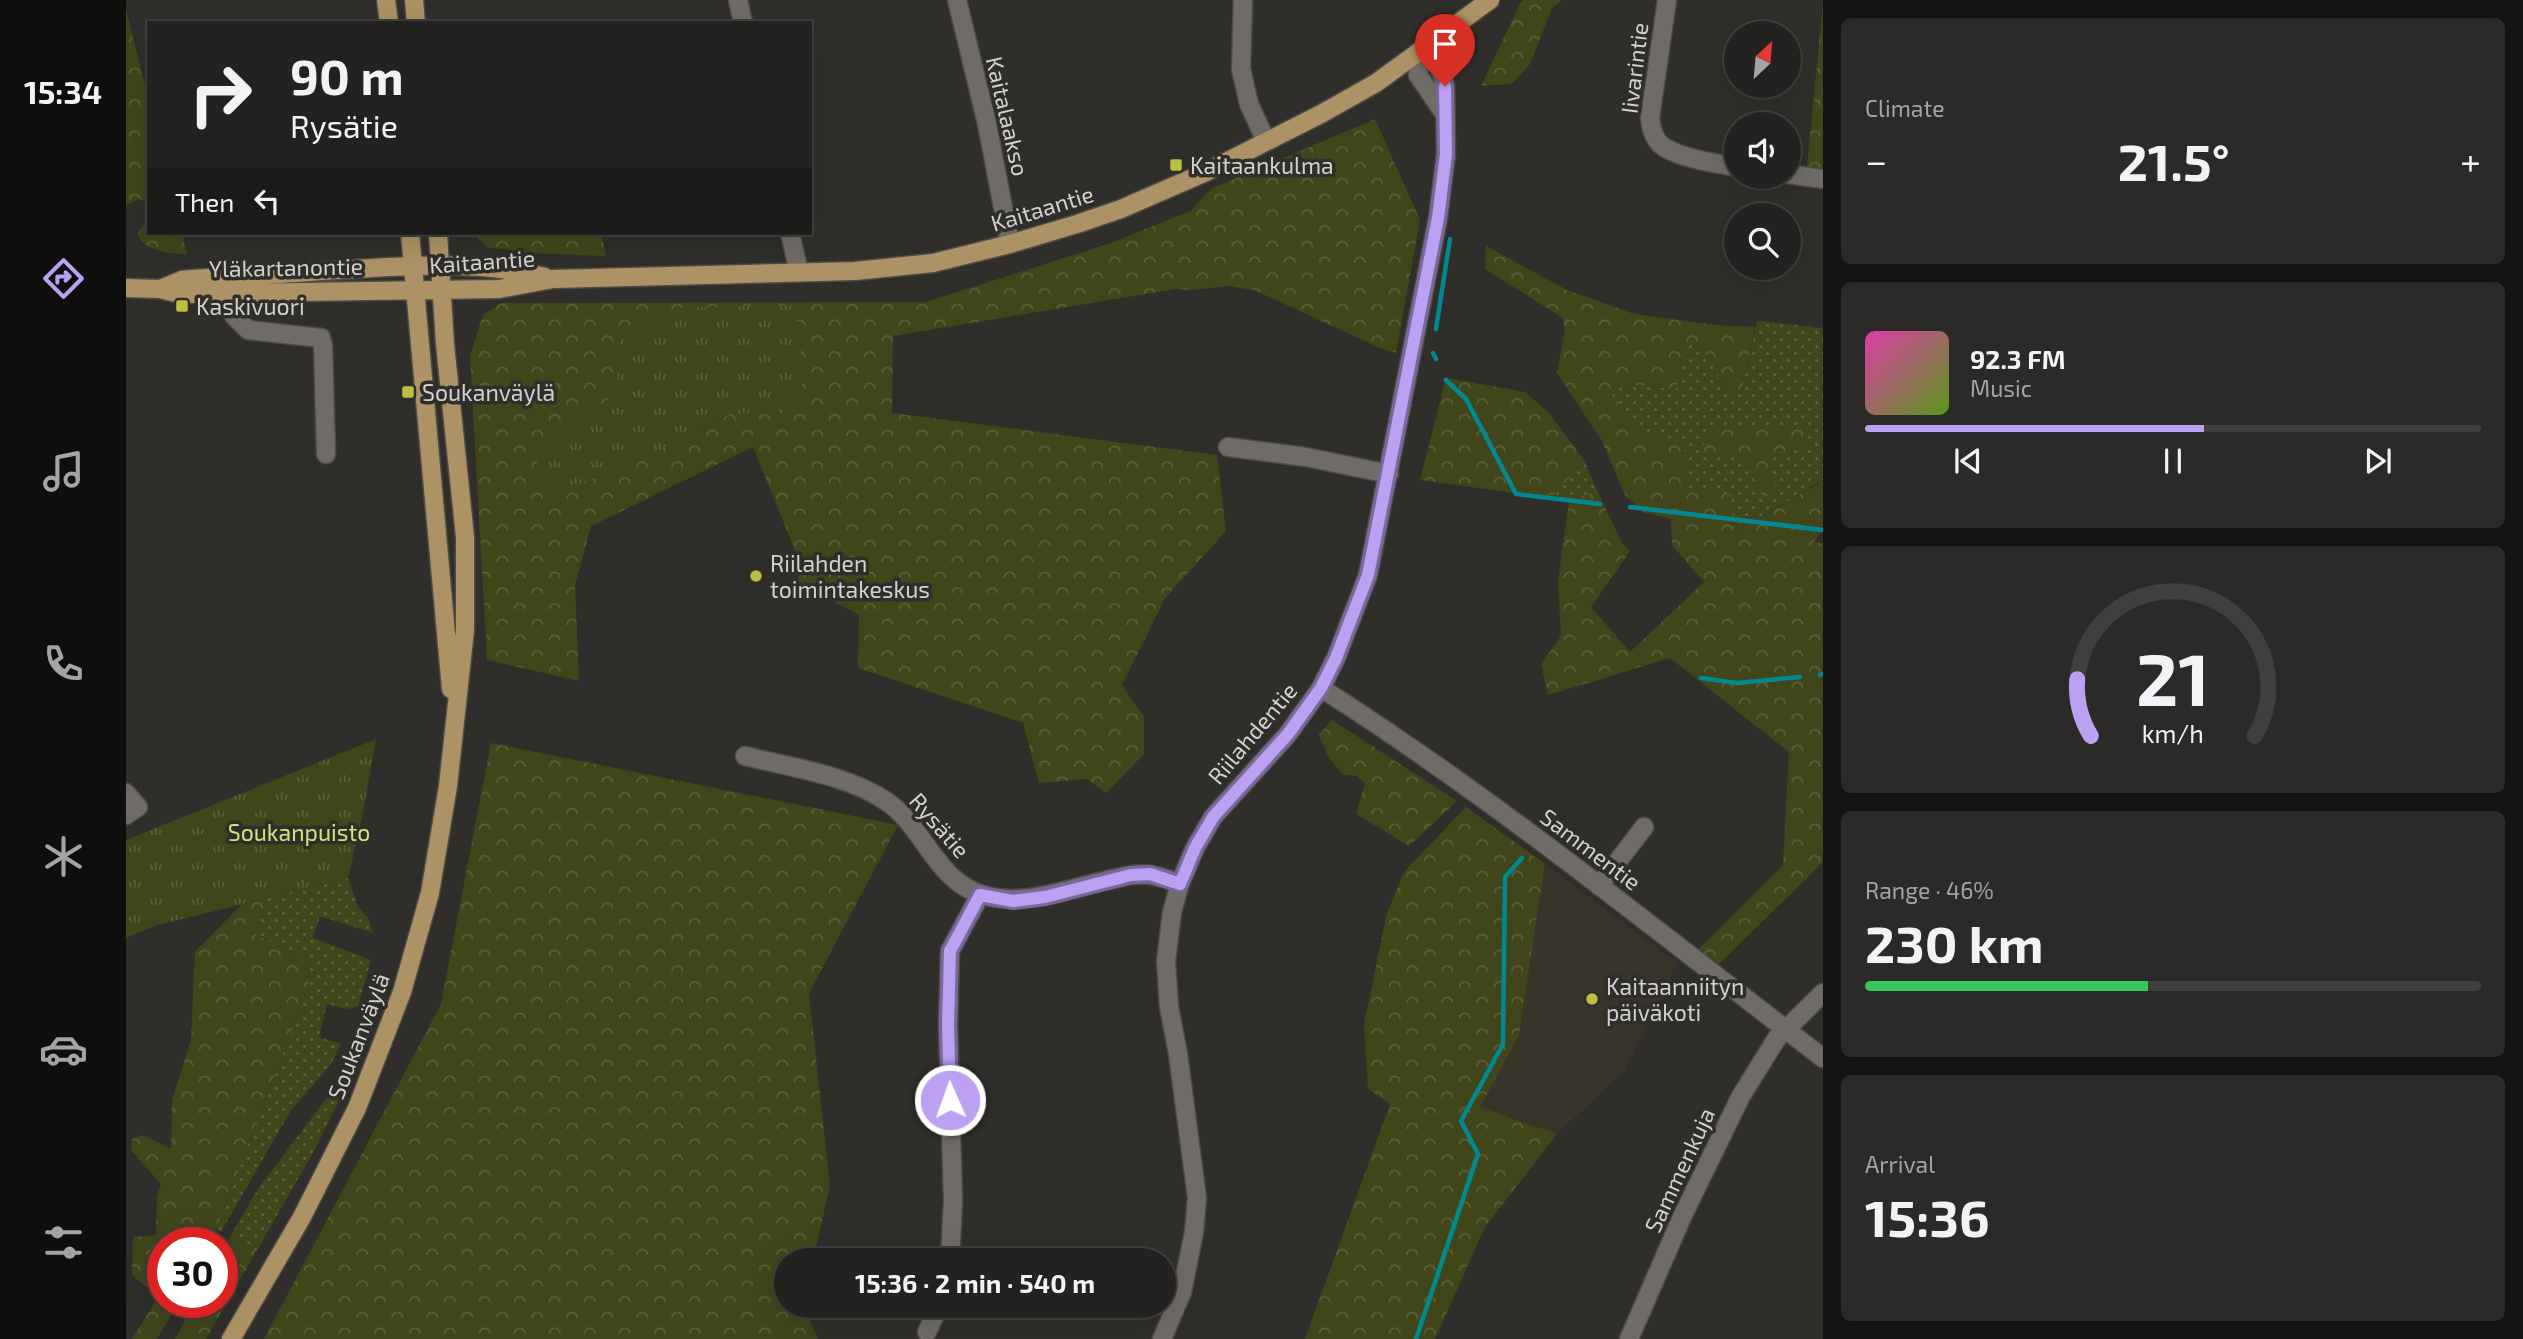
<!DOCTYPE html>
<meta charset="utf-8">
<style>
body{margin:0;font-family:"Exo 2",sans-serif;background:#2c2a29;color:#f1f3f6;height:100vh;display:flex;flex-direction:column;font-size:26px;white-space:nowrap}
*{box-sizing:border-box;margin:0}
p{font-size:23px;color:#a3a4a5}
.icon{flex:none;width:38px;height:38px;fill:none;stroke:currentColor;stroke-width:2;stroke-linecap:round;stroke-linejoin:round}
.map{position:relative;flex:1;overflow:hidden}
.panel{display:flex;flex-direction:column;gap:18px;padding:18px;background:#141312;width:700px}
.panel>*{flex:none}
.hud{position:absolute;left:21px;top:21px;width:665px;height:214px;border-radius:0px;box-shadow:0 7px 28px #0002,0 0 0 2px #413f3e;background:#242220;color:#f1f3f6;overflow:hidden}
.needle{width:46px;rotate:26deg}
.fabs{position:absolute;left:1598px;top:21px;display:grid;gap:14px}
.fabs a{display:grid;place-items:center;width:77px;height:77px;border-radius:50%;background:#242220;box-shadow:0 7px 28px #0002,0 0 0 2px #413f3e;font-size:35px}
.speed{position:absolute;left:21px;top:1227px;display:flex;gap:14px;font-size:35px;font-weight:700;text-align:center}
.speed>*{display:grid;place-content:center;width:91px;height:91px;border-radius:50%;background:#242220;box-shadow:0 7px 28px #0002,0 0 0 2px #413f3e;line-height:1}
.speed .limit{border:10px solid #d22;background:#fff;color:#111}
.pin{position:absolute;display:grid;place-items:center;width:60px;height:60px;color:#fff;margin:-72px -30px;border-radius:50% 50% 50% 0;rotate:-45deg;box-shadow:0 0 7px #0007}
.pin .icon{rotate:45deg}
.me{position:absolute;width:77px;margin:-38px;rotate:358deg;stroke-linejoin:round;filter:drop-shadow(0 0 5px #0008)}
.turn{display:flex;align-items:center;gap:24px;height:147px;padding:0 28px;font-size:32px}
.turn .icon{width:91px;height:91px;stroke-width:2.5}
.turn b{display:block;font-size:49px;line-height:60px}
.then{display:flex;align-items:center;height:66px;padding:0 28px;background:#0003;gap:14px;font-size:26px}
.big{font-size:52px;font-weight:700;line-height:1.1}
.panel .card{flex:1;display:flex;flex-direction:column;justify-content:center;gap:10px;min-width:0;padding:0 24px;border-radius:10px;background:#2c2a29}
.panel .dial{align-items:center;gap:0}
.dial svg{height:182px;overflow:visible;fill:none;stroke:#413f3e;stroke-width:7;stroke-linecap:round;text-anchor:middle}
.dial text{fill:#f1f3f6;stroke:none}
.song{display:flex;align-items:center;gap:21px}
.cover{width:84px;height:84px;border-radius:10px;background:linear-gradient(135deg,hsl(320 70% 55%),hsl(90 70% 35%))}
.played{height:7px;border-radius:4px;background:linear-gradient(90deg,#bca0f2 55%,#413f3e 55%)}
.keys{display:flex;justify-content:space-around;direction:ltr}
.heat{display:flex;justify-content:space-between;align-items:center;font-size:38px;direction:ltr}
.charge{height:10px;border-radius:5px;background:linear-gradient(90deg,#34c759 46%,#413f3e 0)}
.trip{position:absolute;left:648px;top:1248px;width:402px;height:70px;border-radius:35px;background:#242220;box-shadow:0 7px 28px #0002,0 0 0 2px #413f3e;font-weight:700;line-height:70px;text-align:center}
main{display:flex;flex:1;min-height:0}
.tabs{display:flex;flex-direction:column;width:126px;justify-content:space-around;align-items:center;background:#0e0e0d;color:#a3a4a5}
.tabs .icon{width:49px;height:49px}
.tabs .on{color:#bca0f2}
.tabs b{font-size:32px;color:#f1f3f6}
.map>svg:first-child{display:block}
.built{fill:#39342a}
.grass{fill:url(#grass-dots)}
.forest{fill:url(#forest-crowns);fill-rule:evenodd}
.park{fill:url(#park-tufts)}
.lines{fill:none;stroke-linecap:round;stroke-linejoin:round}
.stream{stroke:#008990;stroke-width:4.5}
.minor-casing{stroke:#4c4b47;stroke-width:21}
.major-casing{stroke:#4c4b47;stroke-width:21}
.minor{stroke:#6f6c67;stroke-width:18}
.major{stroke:#ac9264;stroke-width:18}
.route-casing{stroke:#7a689d;stroke-width:18}
.route{stroke:#bca0f2;stroke-width:12}
.poi-dot{fill:#bebe42;stroke:#302e2a;stroke-width:2.5}
.labels{text-anchor:middle;dominant-baseline:central;stroke-width:7;stroke-linejoin:round;paint-order:stroke}
.street-label{font-size:23px;fill:#d2d1ce;stroke:#302e2a}
.poi-label{font-size:23px;fill:#d2d1ce;stroke:#302e2a;text-anchor:start}
.park-label{font-size:23px;fill:#d2e27d;stroke:#302e2a}
</style>
<main>
<nav class="tabs">
<b>15:34</b>
<svg class="icon on" aria-label="directions" viewBox="0 0 24 24"><path d="M12 3l9 9-9 9-9-9zM9 14v-3h6M13 9l2 2-2 2"/></svg>
<svg class="icon" aria-label="music" viewBox="0 0 24 24"><path d="M9 18V5l10-2v13"/><circle cx="6" cy="18" r="3"/><circle cx="16" cy="16" r="3"/></svg>
<svg class="icon" aria-label="phone" viewBox="0 0 24 24"><path d="M5 4h4l2 5-3 2q2 4 5 5l2-3 5 2v4C11 20 4 13 5 4z"/></svg>
<svg class="icon" aria-label="climate" viewBox="0 0 24 24"><path d="M12 3v18M4 7l16 10M4 17L20 7"/></svg>
<svg class="icon" aria-label="car" viewBox="0 0 24 24"><path d="M5 17H2v-5l4-1 3-4h7l3 4 3 1v5h-3M9 17h6M6 11h13"/><circle cx="7" cy="17" r="2"/><circle cx="17" cy="17" r="2"/></svg>
<svg class="icon" aria-label="filters" viewBox="0 0 24 24"><path d="M4 7h16M4 17h16"/><circle cx="9" cy="7" r="2"/><circle cx="15" cy="17" r="2"/></svg>
</nav>
<div class="map">
<svg width="1697" height="1339" viewBox="0 0 1697 1339">
<defs>
<pattern id="grass-dots" width="8" height="8" patternUnits="userSpaceOnUse" patternTransform="scale(1.75)"><rect width="8" height="8" fill="#40461a"/><path d="M2 2h.1M6 6h.1" fill="none" stroke="#5b603a" stroke-width="1.8" stroke-linecap="round"/></pattern>
<pattern id="forest-crowns" width="20" height="18" patternUnits="userSpaceOnUse" patternTransform="scale(1.75)"><rect width="20" height="18" fill="#40461a"/><path d="M2 6a3 3 0 1 1 6 0M12 15a3 3 0 1 1 6 0" fill="none" stroke="#5b603a"/></pattern>
<pattern id="park-tufts" width="24" height="20" patternUnits="userSpaceOnUse" patternTransform="scale(1.75)"><rect width="24" height="20" fill="#40461a"/><path d="M3 7l-1-3M5 7V3M7 7l1-3M15 17l-1-3M17 17v-4M19 17l1-3" fill="none" stroke="#5b603a"/></pattern>
</defs>
<rect width="100%" height="100%" fill="#302e2a"/>
<!-- built -->
<path class="built" d="M1419,864l132,99 -53,108 -67,63 -78,-27 40,-72z"/>
<!-- grass -->
<path class="grass" d="M1631,321l66,7v152l-89,53 -47,-44v-31l-39,-23 -39,-42 19,-9 48,5 11,-50 17,13 24,38h14z
M1458,460l13,30 -28,11 -17,-3z
M222,878l10,29 11,12 4,14 -53,-17 -7,22 58,22 -13,46 -11,3 -20,-5 -8,33 22,7 -10,20 -41,48 -69,120 -5,-3 92,-241 1,-28 -53,-25 11,-37z
M215,1079l6,5 -33,67 -58,101 -26,-15 28,-48z"/>
<!-- forest -->
<path class="forest" d="M1398,0h38l-10,8 -22,56 -18,20 -31,2 39,-82z
M1697,3v167l-16,-3z
M0,10l23,91v109l-2,-8 -8,-3 -13,6z
M1249,119l45,101 -24,133 -16,-5 -126,-58 -25,-4 -38,4 -15,-1 -283,47 -1,77 325,42 9,76 -61,67 -43,87 22,32v37l-38,39 -19,-14 -48,4 -16,-60 -165,-55 1,-53 -62,-33 4,-17 -48,-118 -162,79 -16,59 4,96 -92,-21 -17,-304 13,-41 18,-12 425,-1 185,-59 79,-32 21,-22zM657,381l-28,32h-23l-40,21z
M20,223h3v10h33l5,22c-18,-3 -41,-2 -50,-21z
M347,233h128l5,23 -77,-3 -43,-6z
M1360,246l81,44 67,24 81,11 40,2 -13,63h-14l-24,-38 -16,-12 -12,49 -48,-5 -18,9 38,42 32,5 7,18v31l44,5 3,39 89,-52v48l-9,13 9,1v319l-104,102 -20,-15 84,-84 6,-113 -119,-94 -122,37 -7,-31 20,-28 -3,-55 11,-80 28,-11 25,53 8,8 -39,56 39,45 74,-70 -32,-37 -1,-26 -28,-7 -18,-17 -23,-54 -45,-68 8,-43 -2,-12 -78,-49z
M1320,378l79,14 24,21 35,47 -32,38 -132,-18z
M1678,426l7,22 -44,6 11,42h-16l-18,-38 -41,-4 3,-24z
M1206,720l125,81 -48,45 -53,-32 9,-31 -8,-7 -15,-2 -13,-16 -10,-23z
M365,743l407,82 -89,168 21,193 -17,74h-27v46h17l15,33h-554l177,-335z
M1340,807l79,57 -26,171 -39,72 77,27 -72,93 -50,112h-130l85,-235 -22,-15 -4,-65 23,-111 17,-41z
M141,898l-11,37 53,25 -1,28 -92,241 -2,13h-51v60h16l-22,37h-25l22,-35v-11l-22,-18 1,-38 23,-2 1,-38 4,-13 -30,-34 1,-11 11,-4 28,14 1,-49 19,-60 4,-88 46,-47z
M104,1237l26,15 -50,87h-31l20,-37h27v-51z"/>
<!-- park -->
<path class="park" d="M669,305l9,75 -23,34 -49,-1 -121,61 -67,19 -9,-40 82,-60 2,-55 61,-30z
M250,739l-13,74 -15,65 -194,48 -28,12v-98z"/>
<g class="lines">
<!-- stream -->
<path class="stream" d="M1310,329l14,-90
M1307,353l3,6
M1320,380l20,19 50,95 84,10
M1504,507l193,23
M1694,675l3,-1
M1575,678l36,5 63,-6
M1290,1339l62,-185 -17,-33 42,-77 2,-167 17,-19"/>
<!-- minor casing -->
<g class="minor-casing">
<path id="minor" d="M612,0l5,23
M831,0l30,124 23,120
M1117,0l-2,69 8,35 17,37
M1541,0l-17,118c1,10 3,19 10,26 16,14 55,19 76,23
M1662,174l35,5
M664,233l9,39
M103,278v26l5,12 14,14 73,8 2,7 3,109
M1102,447l78,10 83,17
M1195,688c176,112 337,244 502,370
M619,756c47,12 100,18 141,45 39,26 49,80 97,94 42,12 84,-6 125,-15 13,-3 28,-7 42,-5 10,1 21,6 30,8
M0,793l12,14 -12,8
M1473,886l45,-59
M824,1260l3,-59 -5,-176 2,-74 30,-56
M801,1332l12,-26
M1036,1339l20,-47 12,-60 3,-34 -19,-144 -9,-47 -3,-46 6,-49 8,-29 15,-35 18,-31 75,-83 33,-46 15,-30 32,-83 70,-357 8,-64 -1,-68 -4,-15 -4,-8 -17,-10 -2,22 26,38
M1503,1339l53,-122 59,-121 36,-58 46,-45"/>
</g>
<!-- major casing -->
<g class="major-casing">
<path id="major" d="M260,0l3,23
M288,0l2,23
M284,233l41,456
M0,288l34,1 20,5 319,-5 54,-10 302,-8 78,-8 77,-19 67,-20 44,-15 85,-37 115,-58 55,-31 114,-83
M34,289l22,-9c42,-4 85,-5 128,-8 77,-5 159,-14 235,5
M105,1339l71,-122 55,-109 45,-116 28,-99 18,-107 17,-156v-93l-20,-193 -7,-111"/>
</g>
<!-- minor -->
<use href="#minor" class="minor"/>
<!-- major -->
<use href="#major" class="major"/>
</g>
<g class="lines">
<!-- route casing -->
<g class="route-casing">
<path id="route" d="M824,1100l-2,-75 2,-74 30,-56 33,6 32,-4 86,-22 19,-1 30,10 15,-36 18,-31 75,-83 33,-46 15,-30 32,-83 70,-357 8,-64 -1,-68"/>
</g>
<!-- route -->
<use href="#route" class="route"/>
</g>
<!-- markers -->
<g class="poi-dot">
<rect x="1043" y="158" width="14" height="14" rx="3.5"/>
<rect x="49" y="299" width="14" height="14" rx="3.5"/>
<rect x="275" y="385" width="14" height="14" rx="3.5"/>
<circle cx="630" cy="576" r="7"/>
<circle cx="1466" cy="999" r="7"/>
</g>
<g class="labels">
<!-- street labels -->
<g class="street-label">
<text transform="translate(1508 68) rotate(-83)">Iivarintie</text>
<text transform="translate(882 116) rotate(77)">Kaitalaakso</text>
<text transform="translate(916 208) rotate(-17)">Kaitaantie</text>
<text transform="translate(356 261) rotate(-4)">Kaitaantie</text>
<text transform="translate(160 267) rotate(-1)">Yläkartanontie</text>
<text transform="translate(1126 733) rotate(-50)">Riilahdentie</text>
<text transform="translate(814 825) rotate(49)">Rysätie</text>
<text transform="translate(1465 849) rotate(37)">Sammentie</text>
<text transform="translate(232 1036) rotate(-69)">Soukanväylä</text>
<text transform="translate(1553 1170) rotate(-65)">Sammenkuja</text>
</g>
<!-- poi labels -->
<g class="poi-label">
<text x="1064" y="165">Kaitaankulma</text>
<text x="70" y="306">Kaskivuori</text>
<text x="296" y="392">Soukanväylä</text>
<text x="644" y="563">Riilahden<tspan x="644" dy="26">toimintakeskus</tspan></text>
<text x="1480" y="986">Kaitaanniityn<tspan x="1480" dy="26">päiväkoti</tspan></text>
</g>
<!-- park labels -->
<g class="park-label">
<text x="173" y="832">Soukanpuisto</text>
</g>
</g>
</svg>
<div class="fabs">
<a><svg class="needle" viewBox="-14 -14 28 28"><path d="M0-13l5 13h-10z" fill="#e53935"/><path d="M0 13l5-13h-10z" fill="#a3a4a5"/></svg></a>
<a><svg class="icon" aria-label="sound" viewBox="0 0 24 24"><path d="M4 9h4l5-4v14l-5-4H4zM17 9q2 3 0 6"/></svg></a>
<a><svg class="icon" aria-label="search" viewBox="0 0 24 24"><circle cx="10" cy="10" r="6"/><path d="M15 15l6 6"/></svg></a>
</div>
<div class="speed"><div class="limit">30</div></div>
<div class="pin" style="left:1319px;top:86px;background:#d93025"><svg class="icon" aria-label="arrive" viewBox="0 0 24 24"><path d="M6 21V4h12l-3 4 3 4H6"/></svg></div>
<svg class="me" style="left:824px;top:1100px" viewBox="-20 -20 40 40"><circle r="17" fill="#bca0f2" stroke="#fff" stroke-width="3"/><path d="M0-11L8 9 0 5-8 9z" fill="#fff"/></svg>
<div class="trip">15:36 · 2 min · 540 m</div>
<div class="hud">
<div class="turn"><svg class="icon" aria-label="right" viewBox="0 0 24 24"><path d="M7 20v-9h11M14 6l5 5-5 5"/></svg><div><b>90 m</b>Rysätie</div></div>
<div class="then">Then<svg class="icon" aria-label="left" viewBox="0 0 24 24"><path d="M17 20v-9H6M10 6l-5 5 5 5"/></svg></div>
</div>
</div>
<section class="panel">
<div class="card"><p>Climate</p>
<div class="heat"><a>−</a><b class="big">21.5°</b><a>+</a></div>
</div>
<div class="card">
<div class="song"><i class="cover"></i><div><b>92.3 FM</b><p>Music</p></div></div>
<div class="played"></div>
<div class="keys"><svg class="icon" aria-label="previous" viewBox="0 0 24 24"><path d="M18 5L8 12l10 7zM5 5v14"/></svg><svg class="icon" aria-label="pause" viewBox="0 0 24 24"><path d="M8 5v14M16 5v14"/></svg><svg class="icon" aria-label="next" viewBox="0 0 24 24"><path d="M6 5l10 7-10 7zM19 5v14"/></svg></div>
</div>
<div class="card dial"><svg viewBox="0 0 100 80">
<path d="M14 69A42 42 0 1 1 86 69"/>
<path d="M14 69A42 42 0 0 1 8 44" stroke="#bca0f2"/>
<text x="50" y="56" font-size="32" font-weight="700">21</text>
<text x="50" y="72" font-size="11">km/h</text>
</svg></div>
<div class="card"><p>Range · 46%</p><b class="big">230 km</b><div class="charge"></div></div>
<div class="card"><p>Arrival</p><b class="big">15:36</b></div>
</section>
</main>
